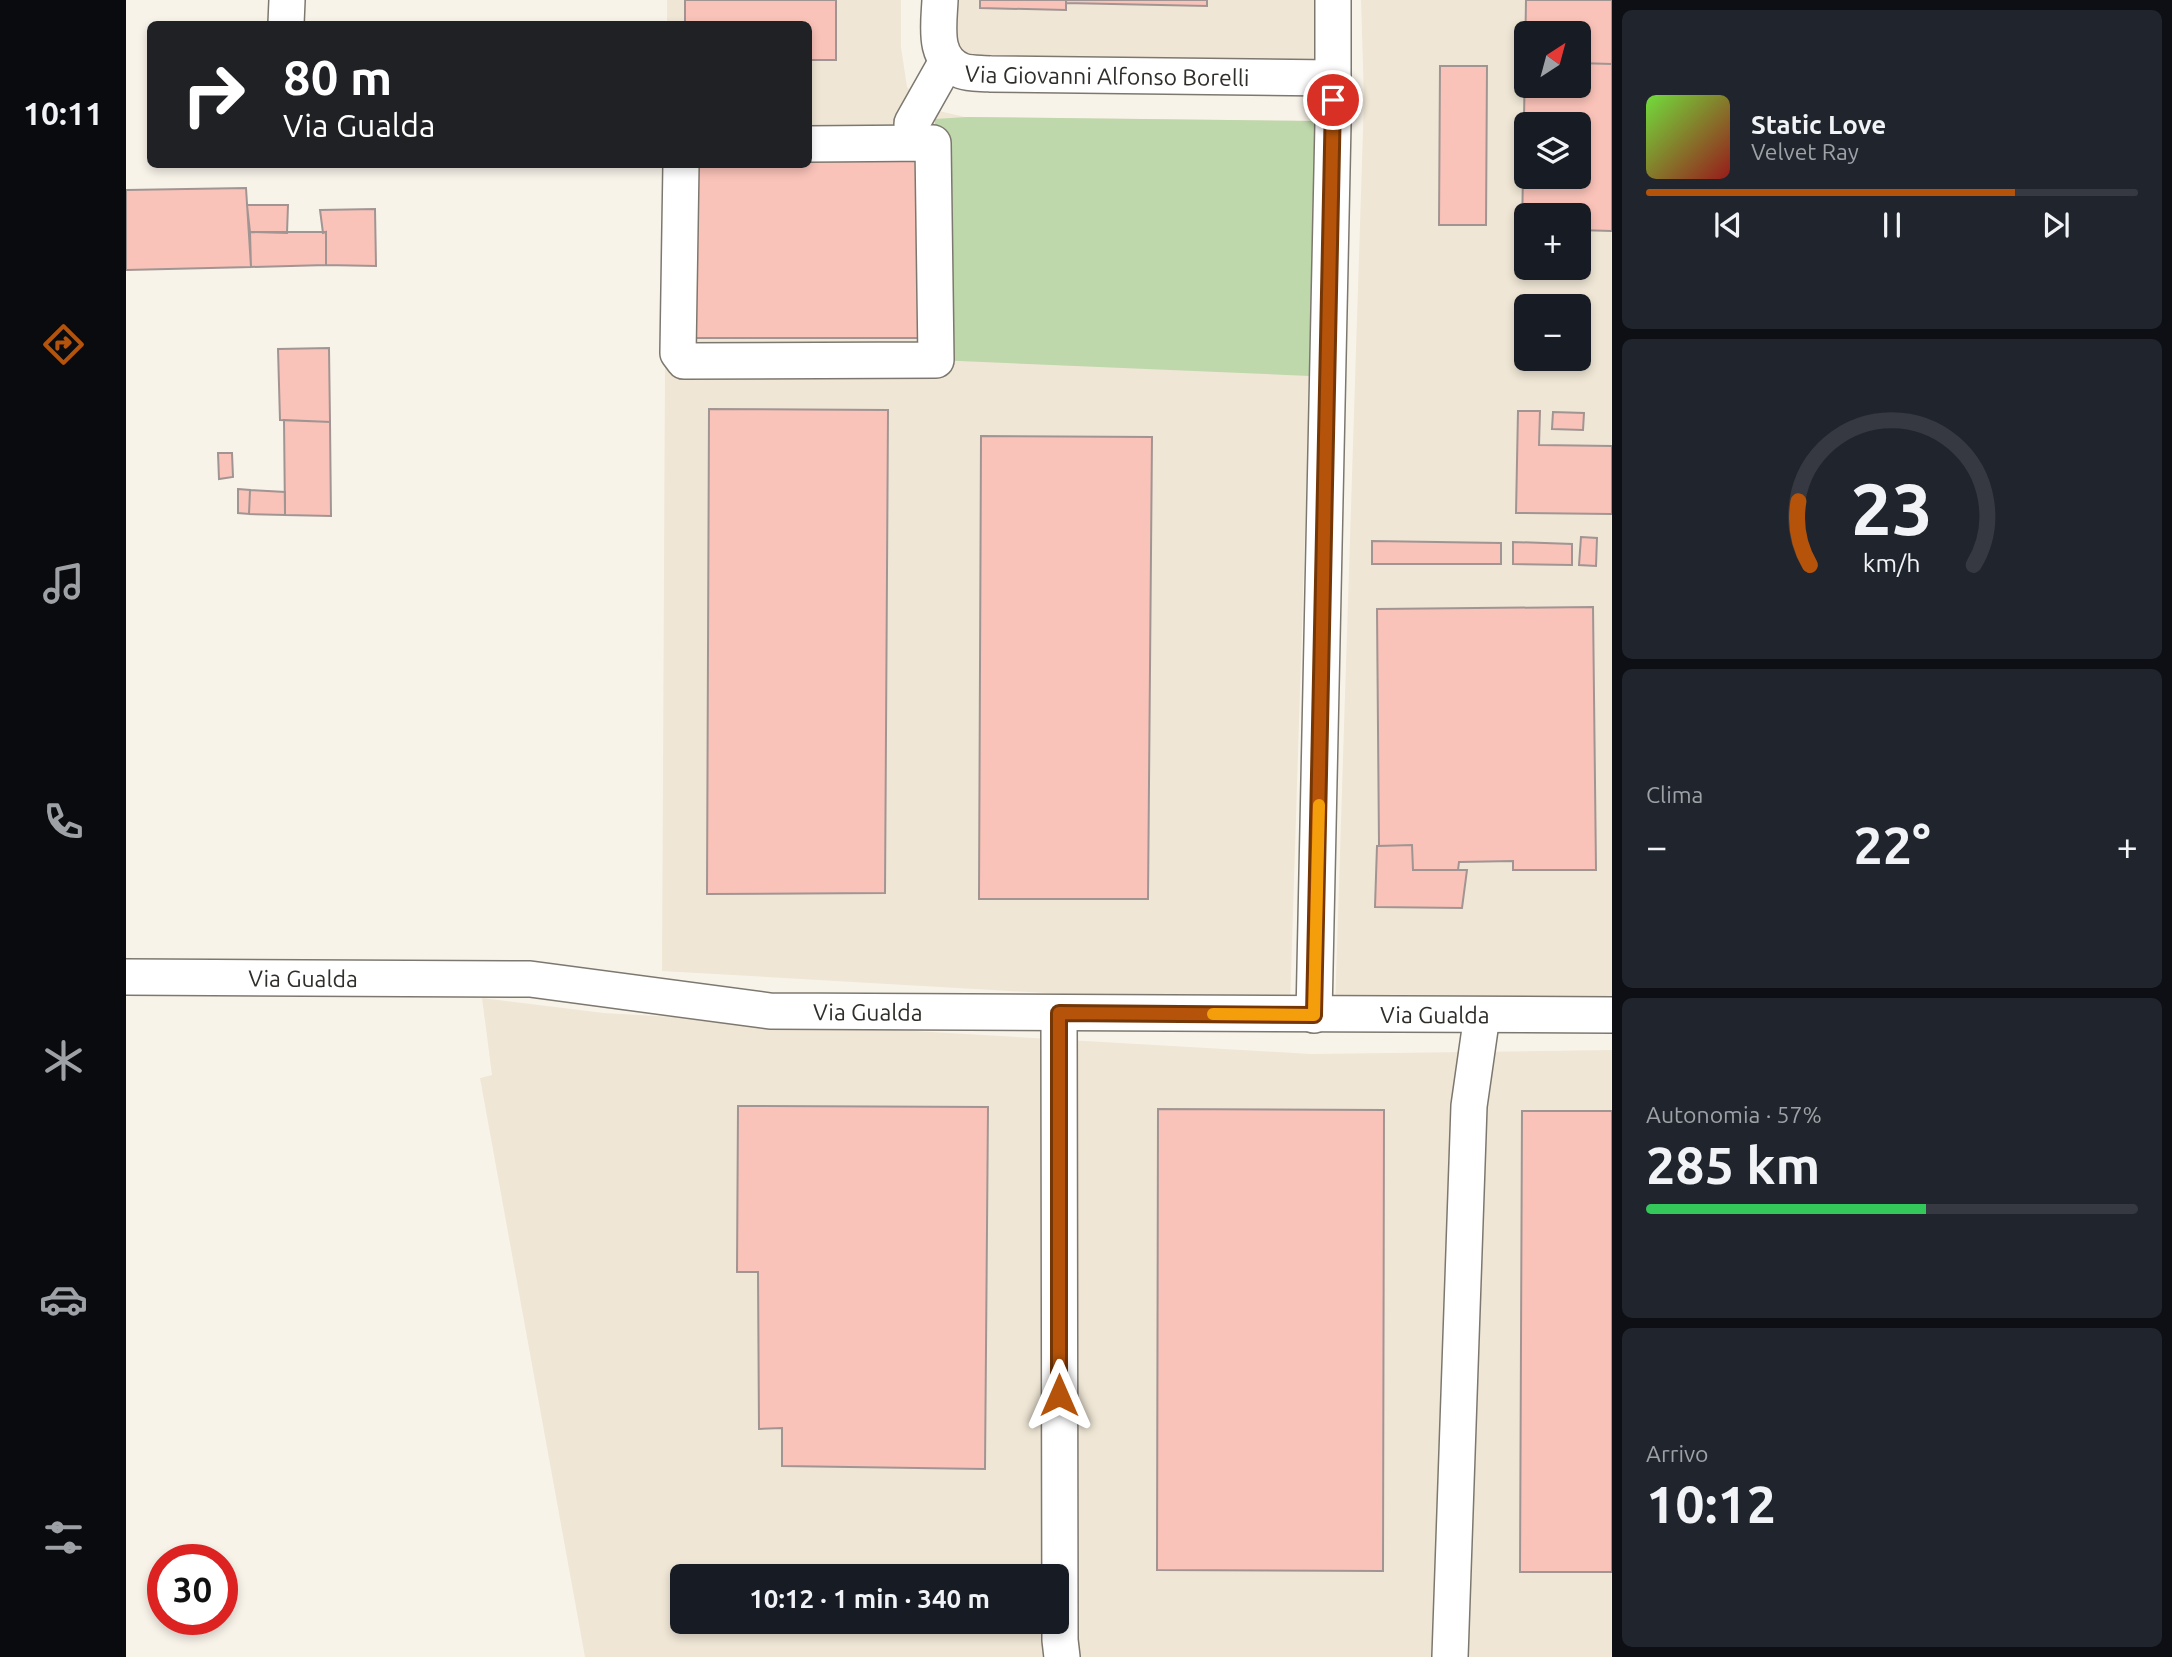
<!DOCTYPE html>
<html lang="it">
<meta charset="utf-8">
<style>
body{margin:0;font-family:Ubuntu,sans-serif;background:#20242c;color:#f1f3f6;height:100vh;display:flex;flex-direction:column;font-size:26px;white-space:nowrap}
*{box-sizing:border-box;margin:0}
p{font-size:23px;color:#9ea1a6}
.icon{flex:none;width:38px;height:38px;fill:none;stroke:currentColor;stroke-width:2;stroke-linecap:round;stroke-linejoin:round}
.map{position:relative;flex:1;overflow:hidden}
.details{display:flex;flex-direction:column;gap:10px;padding:10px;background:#0d0f14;width:560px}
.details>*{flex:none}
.banner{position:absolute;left:21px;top:21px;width:665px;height:147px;border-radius:10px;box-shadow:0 4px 10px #0003;background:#202124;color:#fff;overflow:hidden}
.needle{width:46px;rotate:36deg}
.controls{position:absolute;left:1388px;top:21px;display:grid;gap:14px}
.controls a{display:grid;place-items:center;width:77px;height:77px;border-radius:10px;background:#171b24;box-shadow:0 4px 10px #0003;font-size:35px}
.speed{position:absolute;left:21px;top:1544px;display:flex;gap:14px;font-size:35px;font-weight:700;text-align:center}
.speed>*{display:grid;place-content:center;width:91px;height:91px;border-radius:50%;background:#171b24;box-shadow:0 4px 10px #0003;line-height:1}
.speed .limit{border:10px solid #d22;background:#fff;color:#111}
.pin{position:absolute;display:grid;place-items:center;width:60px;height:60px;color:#fff;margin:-30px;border:4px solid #fff;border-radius:50%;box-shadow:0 2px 7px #0007}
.me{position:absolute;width:77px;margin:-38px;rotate:0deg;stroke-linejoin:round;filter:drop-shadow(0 0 5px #0008)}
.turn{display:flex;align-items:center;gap:24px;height:147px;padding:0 21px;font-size:32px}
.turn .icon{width:91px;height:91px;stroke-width:2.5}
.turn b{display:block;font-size:49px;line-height:60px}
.big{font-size:52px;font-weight:700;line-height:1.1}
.details .card{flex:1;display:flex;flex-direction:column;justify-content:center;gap:10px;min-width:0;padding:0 24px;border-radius:10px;background:#20242c}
.details .dial{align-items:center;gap:0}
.dial svg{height:182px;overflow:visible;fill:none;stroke:#363941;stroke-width:7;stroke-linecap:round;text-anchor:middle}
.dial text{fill:#f1f3f6;stroke:none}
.song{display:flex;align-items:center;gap:21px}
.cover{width:84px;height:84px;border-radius:10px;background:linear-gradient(135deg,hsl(100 70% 55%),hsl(0 70% 35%))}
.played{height:7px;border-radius:4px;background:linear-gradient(90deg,#b45309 75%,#363941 75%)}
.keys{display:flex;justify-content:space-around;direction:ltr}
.heat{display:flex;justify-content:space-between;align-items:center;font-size:38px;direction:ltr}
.charge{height:10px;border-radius:5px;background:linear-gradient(90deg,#34c759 57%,#363941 0)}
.trip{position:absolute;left:544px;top:1564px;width:399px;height:70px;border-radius:10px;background:#171b24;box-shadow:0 4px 10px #0003;font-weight:700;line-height:70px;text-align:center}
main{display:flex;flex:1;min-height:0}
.dock{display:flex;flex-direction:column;width:126px;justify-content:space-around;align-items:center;background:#090b0e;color:#9ea1a6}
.dock .icon{width:49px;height:49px}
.dock .current{color:#b45309}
.dock b{font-size:32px;color:#f1f3f6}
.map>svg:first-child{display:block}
.built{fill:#efe6d5;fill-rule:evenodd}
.green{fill:#bed7ab}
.building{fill:#fac3b9;stroke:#a19593;stroke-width:2;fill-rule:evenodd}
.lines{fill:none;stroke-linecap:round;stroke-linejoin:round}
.minor-casing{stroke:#7d786f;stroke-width:38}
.minor{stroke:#fff;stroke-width:35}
.route-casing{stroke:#753606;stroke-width:18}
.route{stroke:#b45309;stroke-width:12}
.slow{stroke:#f59e0b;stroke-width:12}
.labels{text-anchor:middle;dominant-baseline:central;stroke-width:5;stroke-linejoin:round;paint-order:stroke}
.street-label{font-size:23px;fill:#302e2a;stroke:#f8f3e9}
</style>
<main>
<nav class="dock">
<b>10:11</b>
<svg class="icon current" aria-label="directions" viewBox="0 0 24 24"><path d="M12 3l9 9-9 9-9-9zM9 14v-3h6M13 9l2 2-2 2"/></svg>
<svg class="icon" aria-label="music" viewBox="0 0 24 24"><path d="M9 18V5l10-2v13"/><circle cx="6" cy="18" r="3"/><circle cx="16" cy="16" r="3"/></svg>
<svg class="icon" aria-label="phone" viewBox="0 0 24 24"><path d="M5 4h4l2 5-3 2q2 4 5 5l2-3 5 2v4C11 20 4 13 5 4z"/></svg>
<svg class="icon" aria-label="climate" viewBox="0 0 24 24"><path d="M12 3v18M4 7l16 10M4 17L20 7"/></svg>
<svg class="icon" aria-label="car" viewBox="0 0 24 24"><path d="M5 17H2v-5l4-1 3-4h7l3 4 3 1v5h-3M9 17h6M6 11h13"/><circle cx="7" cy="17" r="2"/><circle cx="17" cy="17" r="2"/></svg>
<svg class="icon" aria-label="filters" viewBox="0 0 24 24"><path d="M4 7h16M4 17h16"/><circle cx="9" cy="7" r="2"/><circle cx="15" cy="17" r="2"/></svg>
</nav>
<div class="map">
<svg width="1486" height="1657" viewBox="0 0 1486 1657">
<rect width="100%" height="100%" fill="#f8f3e9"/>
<!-- built -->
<path class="built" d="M541,0h234v47l6,40 19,21 39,9 353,4 -28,886 -628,-36 4,-806 142,-1v-140h-141z
M820,0h370l2,76 -369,-9z
M1235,0h251v1004l-277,5 29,-910zM1400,33h52v53h-52zM1400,124h52v53h-52zM1400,215h52v53h-52zM1400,306h52v53h-52z
M356,998l122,15 707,41 301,-4v607h-1027l-105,-579 12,-3zM556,1577h375v45h-375z"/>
<!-- green -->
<path class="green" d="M841,117l351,4 -8,255 -374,-16 -1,-241z"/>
<!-- building -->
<path class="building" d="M559,0h151v60h-28v-36h-123z
M854,0h86v10l-86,-2z
M940,0h141v6l-141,-3z
M1400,0h86v64l-34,-1v-30h-52l-1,29z
M1399,62l1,24h52v-23l34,1v167l-34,-1v-15h-52v14h-4zM1400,124h52v53h-52z
M1314,66h47l-1,159h-47z
M682,151h113v187h-238l7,-174h118z
M120,188l5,79 -125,3v-80z
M121,205h41l-1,28 -37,-1z
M249,209l1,57 -50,-1v-33l-3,1 -3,-23z
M124,232h76v33l-75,2z
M203,348l1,74 -50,-2 -2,-71z
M1420,359h27v5l-27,-1z
M583,409l179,1 -3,483 -178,1z
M1392,411h22l-1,34 73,1v68l-96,-1z
M1427,412l31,1 -1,17 -31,-1z
M158,420l46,2 1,94 -46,-1z
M855,436l171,1 -4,462h-169z
M92,453h14l1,24 -14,2z
M112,489l12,1 -1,24 -11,-1z
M124,490l35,2v23l-36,-1z
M1455,537l16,1 -1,28 -17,-1z
M1246,541l129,2v21h-129z
M1387,542l59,2v21l-59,-1z
M1467,607l3,263h-83v-9l-54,1 -1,8h-45l-1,-25 -33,1 -2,-237z
M1286,845l1,25h54l-5,38 -87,-1 2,-61z
M612,1106l250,1 -3,362 -203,-3v-38l-23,1 -1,-157h-21z
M1032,1109l226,1 -1,461 -226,-1z
M1396,1111h90v461h-92z"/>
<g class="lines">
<!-- minor casing -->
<g class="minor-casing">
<g id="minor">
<path id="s1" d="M814,0c-1,25 -8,60 22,71 8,3 20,2 28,3l343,4"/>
<path d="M160,24l1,-24"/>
<path d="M787,142l-1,-19 35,-62"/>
<path d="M555,164l-3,189 6,8 252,-1 -3,-217 -125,1"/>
<path id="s2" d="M0,977l404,2 240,32 842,4"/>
<path d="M933,1013l1,627 2,17"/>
<path d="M1188,1015l19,-892v-123"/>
<path d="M1324,1657l19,-551 13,-91"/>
</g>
</g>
<!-- minor -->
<use href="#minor" class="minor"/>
</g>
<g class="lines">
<!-- route casing -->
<g class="route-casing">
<path id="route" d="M933,1395v-382l255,2 19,-915"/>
</g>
<!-- route -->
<use href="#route" class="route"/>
<!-- slow -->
<path class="slow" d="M1087,1014l101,1 5,-210"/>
</g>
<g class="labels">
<!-- street labels -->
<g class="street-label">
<text stroke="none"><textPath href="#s1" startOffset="226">Via Giovanni Alfonso Borelli</textPath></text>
<text stroke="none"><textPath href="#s2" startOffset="177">Via Gualda</textPath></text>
<text stroke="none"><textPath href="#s2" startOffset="744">Via Gualda</textPath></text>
<text stroke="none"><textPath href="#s2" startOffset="1311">Via Gualda</textPath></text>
</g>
</g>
</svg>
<div class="controls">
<a><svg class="needle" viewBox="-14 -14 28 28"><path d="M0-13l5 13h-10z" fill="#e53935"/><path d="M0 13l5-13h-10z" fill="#9ea1a6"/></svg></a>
<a><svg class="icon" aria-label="layers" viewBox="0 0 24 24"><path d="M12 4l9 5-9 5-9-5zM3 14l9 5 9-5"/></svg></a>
<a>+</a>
<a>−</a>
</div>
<div class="speed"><div class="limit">30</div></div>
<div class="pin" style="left:1207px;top:100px;background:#d93025"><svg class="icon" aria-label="arrive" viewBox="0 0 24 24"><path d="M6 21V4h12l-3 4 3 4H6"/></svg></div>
<svg class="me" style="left:933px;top:1395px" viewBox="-20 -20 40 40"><path d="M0-17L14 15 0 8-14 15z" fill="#b45309" stroke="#fff" stroke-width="4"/></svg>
<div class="trip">10:12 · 1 min · 340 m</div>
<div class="banner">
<div class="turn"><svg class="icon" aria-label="right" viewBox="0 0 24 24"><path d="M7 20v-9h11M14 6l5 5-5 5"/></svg><div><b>80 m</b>Via Gualda</div></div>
</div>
</div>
<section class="details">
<div class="card">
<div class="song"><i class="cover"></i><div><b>Static Love</b><p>Velvet Ray</p></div></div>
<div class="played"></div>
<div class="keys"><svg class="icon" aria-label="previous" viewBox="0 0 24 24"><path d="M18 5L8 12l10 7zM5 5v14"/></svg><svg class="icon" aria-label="pause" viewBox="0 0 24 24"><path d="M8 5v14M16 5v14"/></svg><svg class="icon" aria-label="next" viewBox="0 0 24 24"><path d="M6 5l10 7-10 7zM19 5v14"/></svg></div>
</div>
<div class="card dial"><svg viewBox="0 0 100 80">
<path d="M14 69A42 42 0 1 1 86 69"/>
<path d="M14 69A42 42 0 0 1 9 41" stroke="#b45309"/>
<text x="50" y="56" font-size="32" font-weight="700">23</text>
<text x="50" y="72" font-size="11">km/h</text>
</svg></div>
<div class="card"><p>Clima</p>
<div class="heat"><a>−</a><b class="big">22°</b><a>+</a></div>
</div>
<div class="card"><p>Autonomia · 57%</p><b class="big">285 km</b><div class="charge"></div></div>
<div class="card"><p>Arrivo</p><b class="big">10:12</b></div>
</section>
</main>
